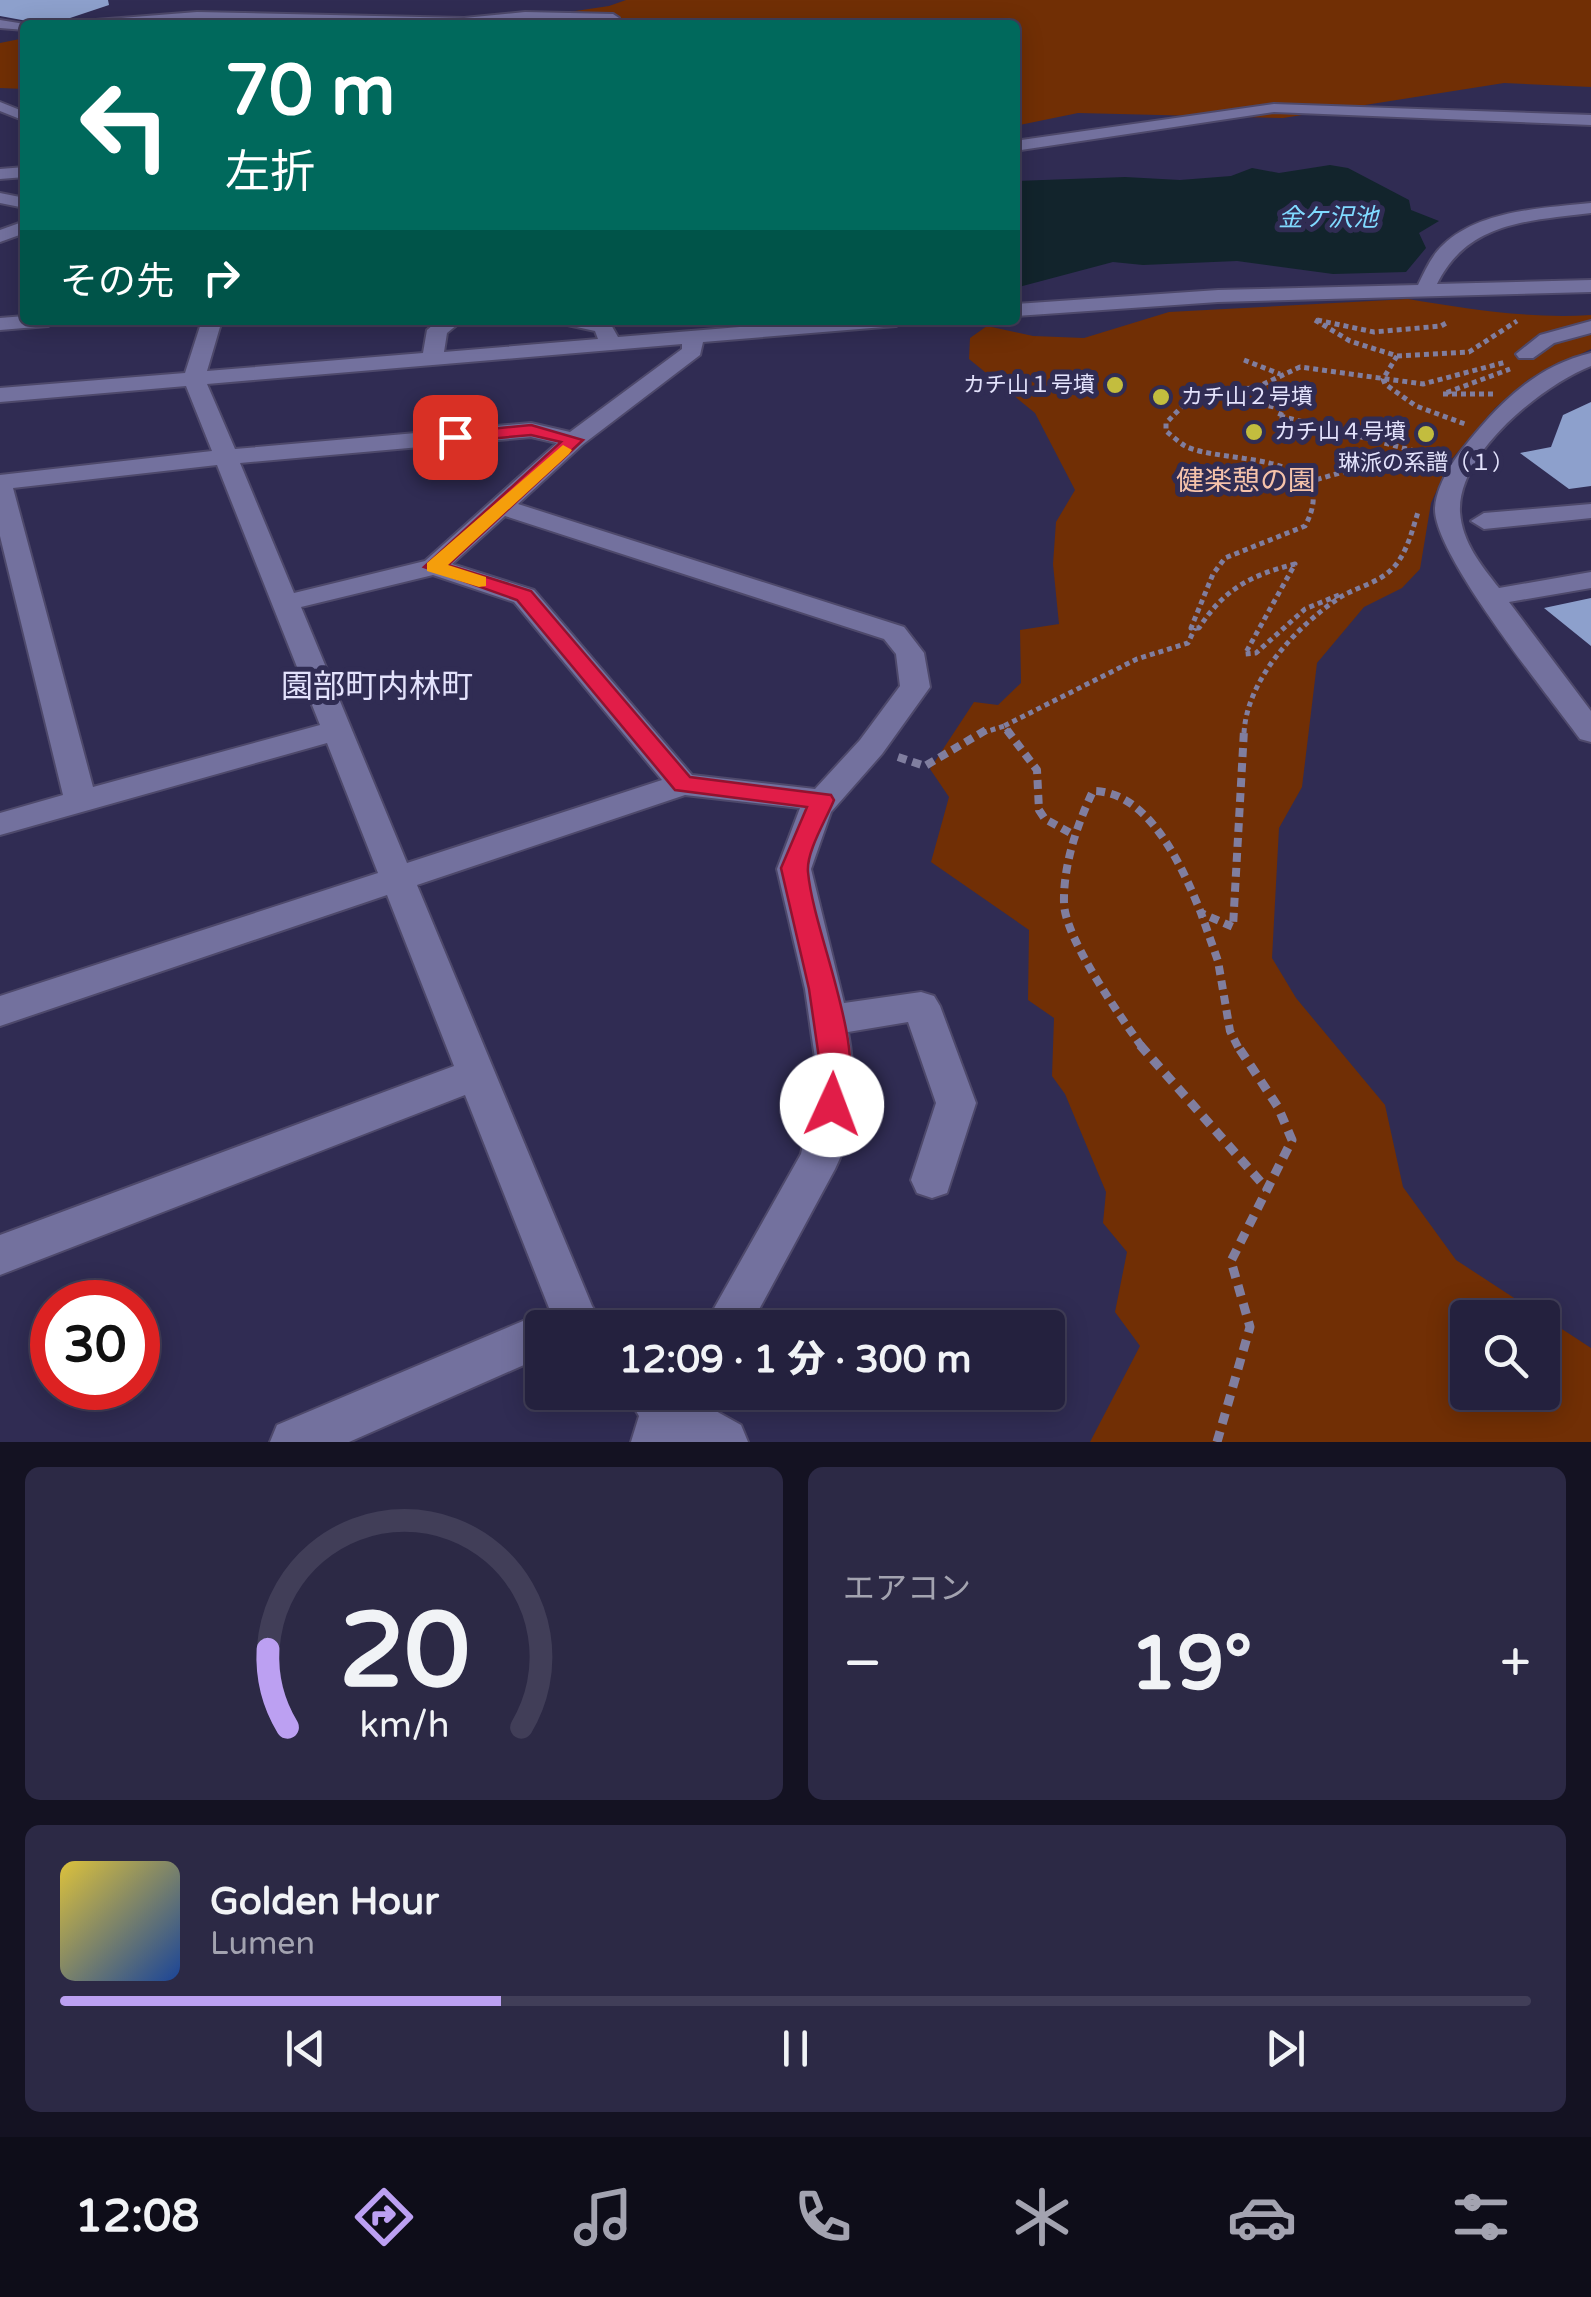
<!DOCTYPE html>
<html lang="ja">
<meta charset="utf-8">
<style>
body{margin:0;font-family:"Varela Round","Noto Sans JP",sans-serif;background:#2c2945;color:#f1f3f6;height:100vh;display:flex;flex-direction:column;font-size:38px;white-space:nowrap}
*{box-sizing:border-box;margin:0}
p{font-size:32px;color:#a3a3b0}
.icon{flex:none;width:55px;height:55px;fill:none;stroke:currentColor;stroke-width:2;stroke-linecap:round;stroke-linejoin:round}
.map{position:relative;height:1442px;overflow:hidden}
.panel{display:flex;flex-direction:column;gap:25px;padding:25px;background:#141222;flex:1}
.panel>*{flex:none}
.guide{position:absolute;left:20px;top:20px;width:1000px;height:305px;border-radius:10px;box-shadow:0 5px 25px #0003,0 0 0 2px #413e58;background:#00695c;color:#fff;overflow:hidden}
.controls{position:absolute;left:1450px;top:1300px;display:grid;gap:20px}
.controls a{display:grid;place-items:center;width:110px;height:110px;border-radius:10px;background:#24213e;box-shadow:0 5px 25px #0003,0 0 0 2px #413e58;font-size:50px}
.speed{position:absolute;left:30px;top:1280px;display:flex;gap:20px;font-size:50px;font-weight:700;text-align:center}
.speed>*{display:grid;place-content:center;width:130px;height:130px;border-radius:50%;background:#24213e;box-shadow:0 5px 25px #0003,0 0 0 2px #413e58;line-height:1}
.speed .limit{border:15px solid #d22;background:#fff;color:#111}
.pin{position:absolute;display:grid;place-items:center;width:85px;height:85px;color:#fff;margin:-42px;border-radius:20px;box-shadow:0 5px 15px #0006}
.me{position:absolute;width:110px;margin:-55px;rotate:2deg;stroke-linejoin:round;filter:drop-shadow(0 0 8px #0008)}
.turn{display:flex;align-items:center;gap:35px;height:210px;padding:0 40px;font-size:45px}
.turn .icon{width:130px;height:130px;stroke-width:2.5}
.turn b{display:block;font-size:70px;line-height:85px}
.then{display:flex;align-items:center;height:95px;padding:0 40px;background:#0003;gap:20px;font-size:38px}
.big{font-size:75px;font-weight:800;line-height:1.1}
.panel .tile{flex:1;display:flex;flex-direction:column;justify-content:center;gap:15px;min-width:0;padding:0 35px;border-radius:15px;background:#2c2945}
.panel .dial{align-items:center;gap:0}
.dial svg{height:260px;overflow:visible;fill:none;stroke:#413e58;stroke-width:7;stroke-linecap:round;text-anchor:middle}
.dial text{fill:#f1f3f6;stroke:none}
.song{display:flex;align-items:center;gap:30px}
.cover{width:120px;height:120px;border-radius:15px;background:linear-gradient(135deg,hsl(50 70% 55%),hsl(220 70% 35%))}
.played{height:10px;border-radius:5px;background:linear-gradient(90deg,#bca0f2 30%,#413e58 30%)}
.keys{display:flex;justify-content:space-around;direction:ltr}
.heat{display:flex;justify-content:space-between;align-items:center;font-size:55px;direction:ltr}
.panel .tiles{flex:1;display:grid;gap:25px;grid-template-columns:1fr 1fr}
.tile:last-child{grid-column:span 2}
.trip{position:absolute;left:525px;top:1310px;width:540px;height:100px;border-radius:10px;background:#24213e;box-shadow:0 5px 25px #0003,0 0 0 2px #413e58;font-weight:800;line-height:100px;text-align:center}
.tabs{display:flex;height:160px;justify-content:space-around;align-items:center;background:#0e0d19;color:#a3a3b0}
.tabs .icon{width:70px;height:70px}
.tabs .selected{color:#bca0f2}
.tabs b{font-size:45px;color:#f1f3f6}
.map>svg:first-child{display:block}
.green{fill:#712f05;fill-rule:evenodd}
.water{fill:#12242c}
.building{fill:#8da0cc}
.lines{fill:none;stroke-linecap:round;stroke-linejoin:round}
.minor-casing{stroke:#4e496b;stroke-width:4}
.path-far2{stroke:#807e9f;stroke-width:5;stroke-dasharray:5 4;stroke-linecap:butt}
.path-far1{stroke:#807e9f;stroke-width:8;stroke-dasharray:9 6;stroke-linecap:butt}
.path{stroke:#807e9f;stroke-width:9;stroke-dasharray:11 8;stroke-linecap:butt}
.minor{fill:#73719e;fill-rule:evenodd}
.route{fill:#e11d48;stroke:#92132f;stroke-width:2.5}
.slow{fill:#f59e0b}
.poi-dot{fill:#c3bd3e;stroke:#302c53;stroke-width:4}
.labels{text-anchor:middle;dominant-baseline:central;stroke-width:10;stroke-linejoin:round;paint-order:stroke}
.far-poi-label{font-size:22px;fill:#e3e2fc;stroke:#302c53;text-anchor:start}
.far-water-label{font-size:25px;font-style:italic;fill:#80daff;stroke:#302c53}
.park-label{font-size:28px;fill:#f5c2aa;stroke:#302c53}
.quarter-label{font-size:32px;fill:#e3e2fc;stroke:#302c53}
</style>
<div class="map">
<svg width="1591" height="1442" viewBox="0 0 1591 1442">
<rect width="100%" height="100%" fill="#302c53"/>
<!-- green -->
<path class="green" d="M626,0h965v87l-87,-4 -221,35 -205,-5 -63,13v-101h-534l128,-19z
M25,38v51l-25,-1v-45z
M1408,299c60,10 122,20 183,16v34l-62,30 -34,29 -45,53 -19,42 -11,66 -18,19 -38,19 -47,56 -15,124 -23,41 -7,130 24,40 89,107 18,82 53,73 135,88v94h-501l50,-96 -25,-34 12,-60 -24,-29 3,-31 -41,-98 -13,-18 2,-58 -26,-18 1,-70 -98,-68 18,-65 -19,-28 44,-67 24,3 23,-22 -1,-53 39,-6 -6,-60 3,-42 19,-32 -40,-77 -66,-54 1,-21 17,-12 46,10 51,2 85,-26zM1468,1318h74v74h-74z"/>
<!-- water -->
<path class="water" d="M1330,165l18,3 61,32 2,10 28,11 -20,12 7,15 -20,24 -73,2 -96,-13 -94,4 -30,-3 -98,26v-107l110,-4 55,3 51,-4 21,-8 27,5z"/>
<!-- building -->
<path class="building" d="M0,0h108l1,5 -60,20 -49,-9z
M1591,402v84l-22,3 -49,-36 31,-6 12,-32z
M1591,598v48l-47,-38z"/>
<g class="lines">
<!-- minor casing -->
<g class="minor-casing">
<path id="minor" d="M197,12l267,6 61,-6 88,2 6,4 -6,4 -88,-2 -96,5 -232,-5 -120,5 6,-4z
M0,20l31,5h-6v5l-25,-2z
M0,102l25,10v9l-25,-10z
M1274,104l317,11v10l-317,-13 -259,39v-10z
M25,167v10l-25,2v-10z
M0,193l25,5v10l-25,-5z
M1591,203v10c-62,8 -123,8 -154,71l154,-4v12l-373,10 -203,14v-12l203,-14 200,-5c7,-14 13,-29 25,-40 36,-35 101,-37 148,-42z
M25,221v12l-25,9v-12z
M25,316v4h33l-10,6 -48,4v-12z
M202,320h20l-15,51 216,-18 4,-23 12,-10h24l-16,13 -3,19 154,-13 -3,-8 -32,-7 -3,-4 50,3 8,14 206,-17h82l-10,6 -193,16 -3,13 -118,90 -64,59 386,123 20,26 6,34 -48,67 -51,58 -20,57 33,134 77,-11 13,4 6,10 36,97 -29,90 -15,5 -15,-5 -6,-13 25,-77 -28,-81 -60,10c8,45 8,95 -13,137l-86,159h-46l98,-174 17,-75 -13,-90 -28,-120 23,-61 -115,-13 -268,90 175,421 13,22h-63v29l-193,85h-79l7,-17 265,-112 11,5 -88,-223 -465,180v-40l454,-169 -67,-171 -387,131v-30l378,-123 -51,-130 -327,92v-22l63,-18 -63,-259v-61l212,-24 -26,-65 -186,16v-14l185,-15zM682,344v5l-112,83 -39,-9 -296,26 -28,-65zM531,437l26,6 -132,118 -131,32 -54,-130zM217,465l103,260 -227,62 -80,-299zM505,516l379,123 12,15 4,32 -40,54 -45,49 -123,-14 -158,-185 -82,-26zM433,575l81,27 148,178 -255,83 -106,-256z
M1591,321v12l-37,10 -21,15h-14l-3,-4 24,-19z
M1591,353v13c-48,19 -134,87 -131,146 2,30 21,53 39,76l92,-16v16l-82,14 82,109v31l-11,-3c-32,-44 -147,-185 -145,-231 2,-29 26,-58 44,-79 31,-36 65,-65 112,-76z
M1591,504v14l-107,11 -13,-8 13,-8z
M625,1392h72l-1,8 45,25 7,17h-117l8,-26z"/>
</g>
<!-- path-far2 -->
<path class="path-far2" d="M1315,320l35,21 47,15 -14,23 2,5 31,22 49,18
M1317,320l57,12 67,-6 7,-4
M1397,356l72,-4 48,-31
M1244,360l36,14
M1216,394l67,15 -5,11
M1493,394h-50l67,-25
M1280,416l158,41
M1308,482l95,-27 3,-6
M1339,595l-34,14 -49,44 -11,1 50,-90c-44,11 -71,25 -96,64h-8l22,-54 12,-16 80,-32c41,-77 -83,-61 -120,-80 -6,-4 -13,-10 -19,-15v-8l31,-32 58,-3 45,-21 123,17 83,-22
M982,733l22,-7
M1009,733l-5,-7 133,-67 51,-16 7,-15
M1244,733c3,-54 52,-106 95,-135 17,-11 40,-15 54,-30 14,-15 19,-37 25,-56"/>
<!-- path-far1 -->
<path class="path-far1" d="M1007,730l30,40 2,40 6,9 29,16
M898,757l27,9 61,-36
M1142,1047c-22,-31 -76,-107 -78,-143 -1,-39 13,-79 29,-113 56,0 90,77 108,122
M1238,1047l-8,-16 -12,-70 -17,-48 32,14 11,-197"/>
<!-- path -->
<path class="path" d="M1140,1045l127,144
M1217,1442l33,-115 -19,-66 61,-121 -14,-33 -41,-62"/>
<!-- minor -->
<use href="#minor" class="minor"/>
</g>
<!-- route -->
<path class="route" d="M531,425l52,15 -135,125 83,26 159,186 141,18 3,5c-8,20 -28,52 -26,72 6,65 64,183 34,242l-10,3 -11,-3 -4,-9 5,-26 -13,-90 -28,-121 26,-61 -132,-17 -158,-190 -93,-33 137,-125 -30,-7 -76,7 -9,-5 3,-4z"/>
<!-- slow -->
<path class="slow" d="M563,445l9,5 -3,4 -121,111 38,12v9l-7,1 -52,-16v-8z"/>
<!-- markers -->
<g class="poi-dot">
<circle cx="1115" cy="385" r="10"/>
<circle cx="1161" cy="397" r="10"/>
<circle cx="1254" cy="432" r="10"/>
<circle cx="1426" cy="434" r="10"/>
</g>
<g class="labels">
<!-- far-poi labels -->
<g class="far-poi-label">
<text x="1095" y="385" text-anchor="end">カチ山１号墳</text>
<text x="1181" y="397">カチ山２号墳</text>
<text x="1274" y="432">カチ山４号墳</text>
<text x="1426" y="463" text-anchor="middle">琳派の系譜（１）</text>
</g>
<!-- far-water labels -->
<g class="far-water-label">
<text x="1328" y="218">金ケ沢池</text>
</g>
<!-- park labels -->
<g class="park-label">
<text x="1246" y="481">健楽憩の園</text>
</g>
<!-- quarter labels -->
<g class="quarter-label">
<text x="377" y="687">園部町内林町</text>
</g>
</g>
</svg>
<div class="controls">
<a><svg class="icon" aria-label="search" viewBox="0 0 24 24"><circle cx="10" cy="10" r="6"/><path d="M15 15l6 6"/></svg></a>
</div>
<div class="speed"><div class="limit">30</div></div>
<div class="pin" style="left:455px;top:437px;background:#d93025"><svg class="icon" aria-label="arrive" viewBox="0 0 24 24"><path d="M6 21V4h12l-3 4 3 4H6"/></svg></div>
<svg class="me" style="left:832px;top:1105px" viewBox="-20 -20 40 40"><circle r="19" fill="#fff"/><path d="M0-13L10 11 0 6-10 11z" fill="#e11d48"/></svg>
<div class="trip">12:09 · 1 分 · 300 m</div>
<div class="guide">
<div class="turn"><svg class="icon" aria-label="left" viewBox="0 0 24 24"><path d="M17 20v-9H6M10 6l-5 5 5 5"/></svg><div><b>70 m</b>左折</div></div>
<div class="then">その先<svg class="icon" aria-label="right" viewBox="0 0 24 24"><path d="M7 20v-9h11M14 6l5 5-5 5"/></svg></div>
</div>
</div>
<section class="panel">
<div class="tiles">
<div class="tile dial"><svg viewBox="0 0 100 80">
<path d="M14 69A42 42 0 1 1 86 69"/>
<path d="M14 69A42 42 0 0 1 8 45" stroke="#bca0f2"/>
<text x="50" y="56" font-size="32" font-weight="700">20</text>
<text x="50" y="72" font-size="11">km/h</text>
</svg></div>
<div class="tile"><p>エアコン</p>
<div class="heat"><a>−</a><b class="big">19°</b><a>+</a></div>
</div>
<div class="tile">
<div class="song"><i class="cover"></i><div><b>Golden Hour</b><p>Lumen</p></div></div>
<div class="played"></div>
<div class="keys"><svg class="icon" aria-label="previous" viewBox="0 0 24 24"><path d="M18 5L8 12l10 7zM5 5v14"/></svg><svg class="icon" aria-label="pause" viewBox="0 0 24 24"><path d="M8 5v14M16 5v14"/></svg><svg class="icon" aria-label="next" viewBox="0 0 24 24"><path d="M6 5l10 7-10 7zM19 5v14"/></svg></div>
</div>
</div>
</section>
<nav class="tabs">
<b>12:08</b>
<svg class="icon selected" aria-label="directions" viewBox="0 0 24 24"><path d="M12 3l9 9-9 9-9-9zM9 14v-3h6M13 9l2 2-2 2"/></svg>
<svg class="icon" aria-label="music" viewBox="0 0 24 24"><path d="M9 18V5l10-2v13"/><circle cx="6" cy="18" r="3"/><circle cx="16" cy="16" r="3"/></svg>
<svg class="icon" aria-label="phone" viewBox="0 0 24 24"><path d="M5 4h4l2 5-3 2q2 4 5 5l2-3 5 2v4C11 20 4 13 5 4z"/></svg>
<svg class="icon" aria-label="climate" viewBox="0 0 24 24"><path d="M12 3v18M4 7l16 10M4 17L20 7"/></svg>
<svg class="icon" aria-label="car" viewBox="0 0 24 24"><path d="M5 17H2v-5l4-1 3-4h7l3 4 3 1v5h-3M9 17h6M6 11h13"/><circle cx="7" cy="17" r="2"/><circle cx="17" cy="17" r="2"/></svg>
<svg class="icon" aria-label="filters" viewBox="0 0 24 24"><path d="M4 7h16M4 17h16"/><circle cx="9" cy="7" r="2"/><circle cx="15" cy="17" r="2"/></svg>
</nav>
